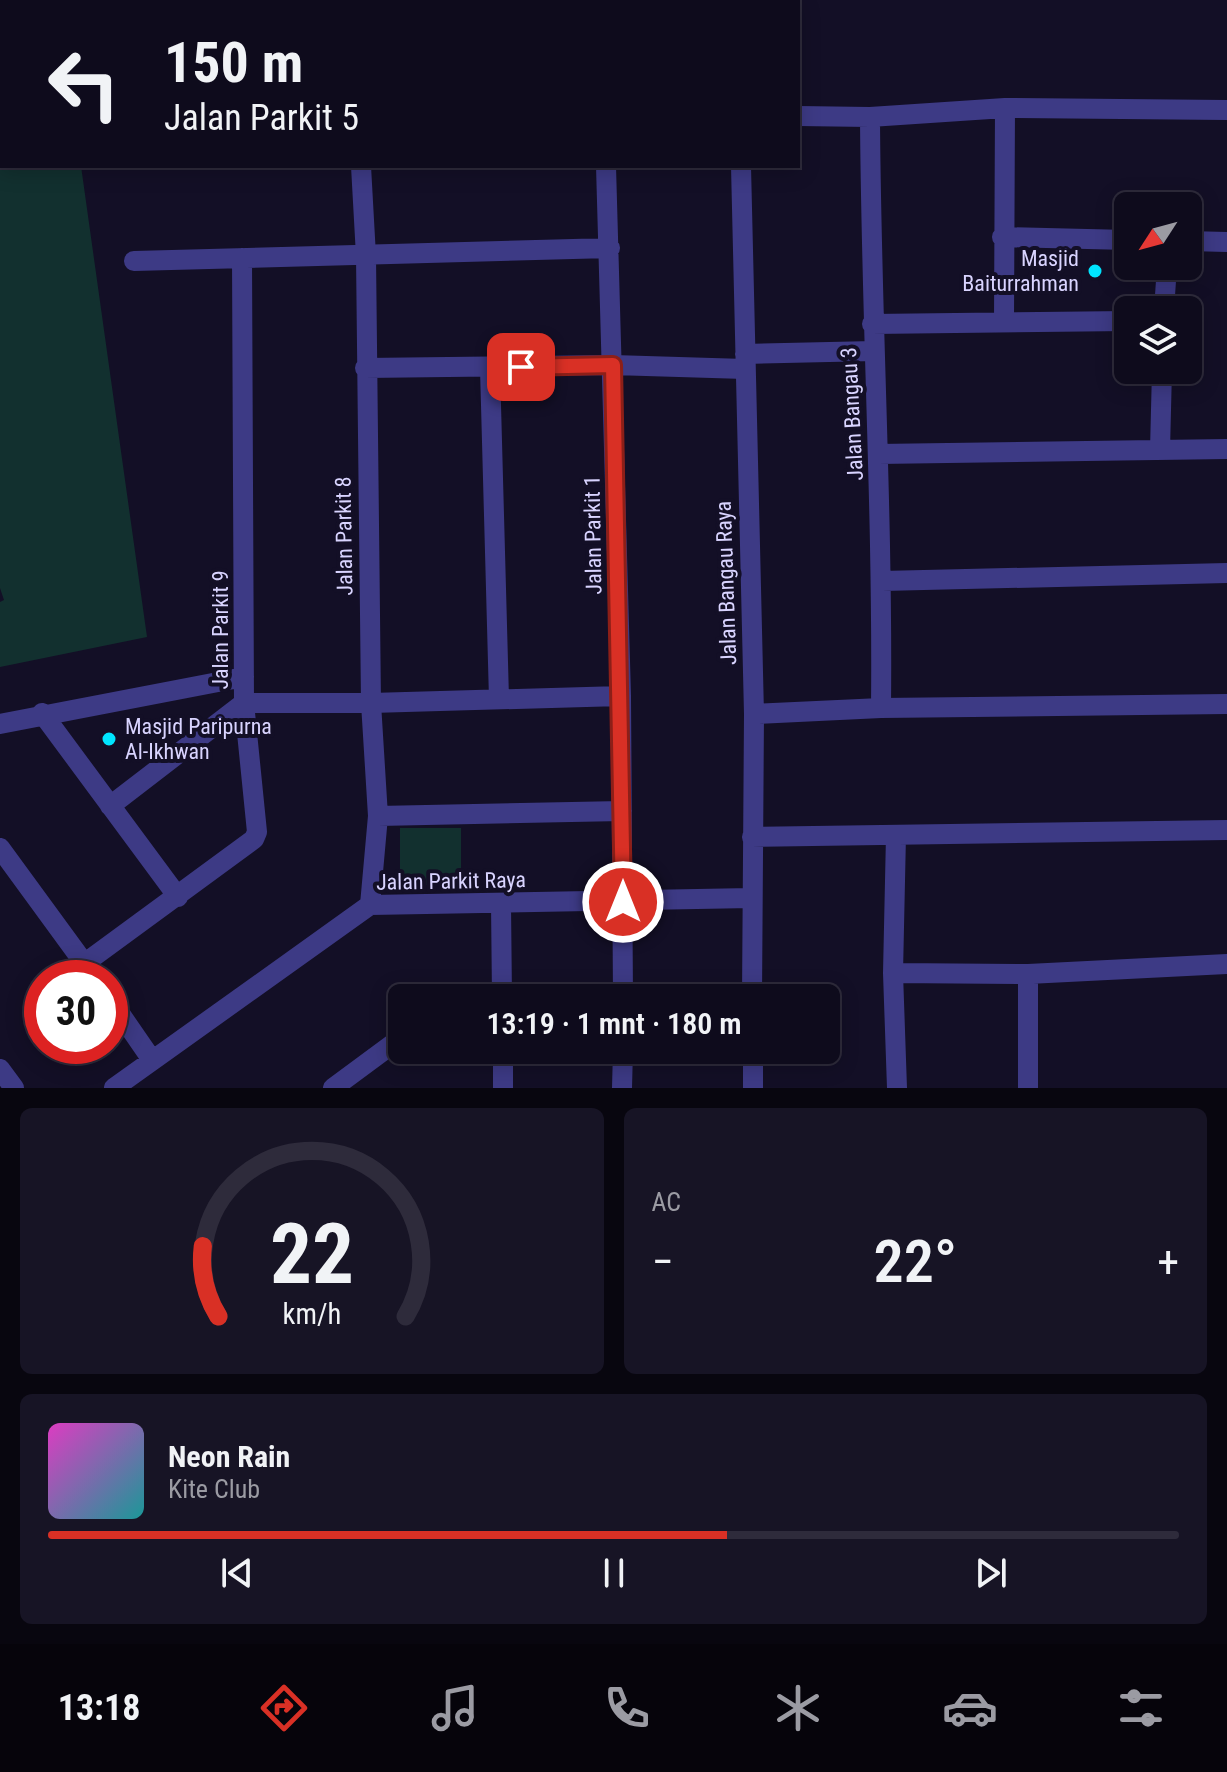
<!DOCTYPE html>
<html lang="id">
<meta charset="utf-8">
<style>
body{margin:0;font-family:"Roboto Condensed",sans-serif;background:#171425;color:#f1f3f6;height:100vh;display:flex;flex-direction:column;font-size:30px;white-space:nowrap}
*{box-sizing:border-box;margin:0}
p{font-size:26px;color:#9b9ba3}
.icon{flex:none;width:44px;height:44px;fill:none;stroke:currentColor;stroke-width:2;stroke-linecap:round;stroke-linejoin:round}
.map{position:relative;height:1088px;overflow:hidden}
.panel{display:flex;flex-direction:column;gap:20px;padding:20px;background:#08060f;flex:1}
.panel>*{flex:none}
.banner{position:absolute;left:0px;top:0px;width:800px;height:168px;box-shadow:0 4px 20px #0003,0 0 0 2px #2e2b3b;background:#0e0b1c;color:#f1f3f6;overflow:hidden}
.needle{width:52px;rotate:234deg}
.buttons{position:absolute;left:1114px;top:192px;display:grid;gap:16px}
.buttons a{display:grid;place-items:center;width:88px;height:88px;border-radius:12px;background:#0e0b1c;box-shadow:0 4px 20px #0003,0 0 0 2px #2e2b3b;font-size:40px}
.speed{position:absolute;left:24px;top:960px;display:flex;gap:16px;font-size:40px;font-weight:700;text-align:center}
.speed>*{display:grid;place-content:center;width:104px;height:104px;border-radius:50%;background:#0e0b1c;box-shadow:0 4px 20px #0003,0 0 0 2px #2e2b3b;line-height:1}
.speed .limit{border:12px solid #d22;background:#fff;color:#111}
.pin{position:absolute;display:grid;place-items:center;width:68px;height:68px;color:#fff;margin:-34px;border-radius:16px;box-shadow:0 4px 12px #0006}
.me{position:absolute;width:88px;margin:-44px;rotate:0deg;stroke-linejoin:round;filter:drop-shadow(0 0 6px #0008)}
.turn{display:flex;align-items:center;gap:28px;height:168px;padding:0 32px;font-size:36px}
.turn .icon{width:104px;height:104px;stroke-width:2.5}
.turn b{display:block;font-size:56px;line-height:68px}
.big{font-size:60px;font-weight:600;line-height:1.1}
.panel .tile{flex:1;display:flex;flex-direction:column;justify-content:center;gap:12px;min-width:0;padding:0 28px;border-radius:12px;background:#171425}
.panel .dial{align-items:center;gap:0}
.dial svg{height:208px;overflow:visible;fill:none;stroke:#2e2b3b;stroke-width:7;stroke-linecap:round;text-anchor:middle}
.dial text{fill:#f1f3f6;stroke:none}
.song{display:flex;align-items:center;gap:24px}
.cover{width:96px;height:96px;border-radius:12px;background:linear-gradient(135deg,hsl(310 70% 55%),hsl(180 70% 35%))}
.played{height:8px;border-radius:4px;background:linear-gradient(90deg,#d93025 60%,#2e2b3b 60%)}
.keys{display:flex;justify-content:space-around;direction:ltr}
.heat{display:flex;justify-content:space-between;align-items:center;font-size:44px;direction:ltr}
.panel .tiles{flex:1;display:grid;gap:20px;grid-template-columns:1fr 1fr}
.tile:last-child{grid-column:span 2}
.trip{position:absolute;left:388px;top:984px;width:452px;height:80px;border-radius:12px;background:#0e0b1c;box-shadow:0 4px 20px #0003,0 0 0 2px #2e2b3b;font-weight:600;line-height:80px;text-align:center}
.dock{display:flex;height:128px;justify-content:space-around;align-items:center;background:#06040b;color:#9b9ba3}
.dock .icon{width:56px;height:56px}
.dock .on{color:#d93025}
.dock b{font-size:36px;color:#f1f3f6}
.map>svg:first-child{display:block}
.green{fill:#12302f}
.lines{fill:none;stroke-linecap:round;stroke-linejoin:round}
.minor{stroke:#3d3a85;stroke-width:20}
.route-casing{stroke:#8d1f18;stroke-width:20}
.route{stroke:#d93025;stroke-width:14}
.poi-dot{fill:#00e5ff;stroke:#130f26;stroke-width:3}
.labels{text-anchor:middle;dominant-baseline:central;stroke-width:8;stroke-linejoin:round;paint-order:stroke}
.poi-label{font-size:22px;fill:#d9d4ff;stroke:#130f26;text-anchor:end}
.street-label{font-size:22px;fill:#d9d4ff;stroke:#130f26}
</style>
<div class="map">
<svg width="1227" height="1088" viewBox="0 0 1227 1088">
<rect width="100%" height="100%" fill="#130f26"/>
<!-- green -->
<path class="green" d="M0,0h748l-746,2v164h79l66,471 -147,30v-65l4,-2 -4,-12z
M400,828h61v57h-61z"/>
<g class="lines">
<!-- minor -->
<path class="minor" d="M798,116l72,1 135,-9 222,2
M870,117c1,197 13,394 11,591
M361,166l5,90 5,447 7,113 -8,89
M606,166l15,530 2,302
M741,166l13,548 -2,284
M1002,237l126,3
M1188,241l39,1
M134,261l476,-13
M1164,310l3,-44
M1004,320l1,-212
M872,324l256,-3
M745,354l129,-3
M365,368l248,-3 132,4
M490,368l9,331
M1160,450l2,-80
M878,454l349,-5
M882,581l345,-8
M42,713l136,184
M754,714l127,-6 346,-4
M0,724l244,-47
M110,806l134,-103h127l250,-7
M378,816l244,-5
M896,835l-3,138 4,115
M752,837l475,-7
M0,848l95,130
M501,904l1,94
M85,963l169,-124 3,-7 -13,-129 -2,-445
M893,973l135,1 199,-10
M110,999l42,61
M503,1050v38
M753,1050v38
M0,1069l14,19
M114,1088l256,-183 381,-7
M333,1088l69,-51
M622,1088l1,-38
M1028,1088v-114"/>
</g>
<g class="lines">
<!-- route casing -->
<g class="route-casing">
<path id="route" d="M521,367l92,-2 10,537"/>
</g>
<!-- route -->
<use href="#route" class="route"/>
</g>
<!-- markers -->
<g class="poi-dot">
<circle cx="1095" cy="271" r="8"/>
<circle cx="109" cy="739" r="8"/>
</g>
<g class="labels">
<!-- poi labels -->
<g class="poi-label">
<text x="1079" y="258">Masjid<tspan x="1079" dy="25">Baiturrahman</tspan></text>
<text x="125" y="726" text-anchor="start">Masjid Paripurna<tspan x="125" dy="25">Al-Ikhwan</tspan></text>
</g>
<!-- street labels -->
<g class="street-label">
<text transform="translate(852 414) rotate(-93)">Jalan Bangau 3</text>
<text transform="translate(593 535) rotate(-91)">Jalan Parkit 1</text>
<text transform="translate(344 536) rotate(-91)">Jalan Parkit 8</text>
<text transform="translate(726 583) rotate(-92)">Jalan Bangau Raya</text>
<text transform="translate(220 630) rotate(-90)">Jalan Parkit 9</text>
<text transform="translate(451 881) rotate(-1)">Jalan Parkit Raya</text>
</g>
</g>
</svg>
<div class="buttons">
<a><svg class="needle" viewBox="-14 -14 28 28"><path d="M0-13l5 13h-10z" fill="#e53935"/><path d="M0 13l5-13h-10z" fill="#9b9ba3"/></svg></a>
<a><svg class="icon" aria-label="layers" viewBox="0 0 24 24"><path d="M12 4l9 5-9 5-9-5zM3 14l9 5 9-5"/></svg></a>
</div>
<div class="speed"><div class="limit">30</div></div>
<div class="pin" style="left:521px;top:367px;background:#d93025"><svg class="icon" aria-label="arrive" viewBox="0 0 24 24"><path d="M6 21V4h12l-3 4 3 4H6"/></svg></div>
<svg class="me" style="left:623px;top:902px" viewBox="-20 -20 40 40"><circle r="17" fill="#d93025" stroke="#fff" stroke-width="3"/><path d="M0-11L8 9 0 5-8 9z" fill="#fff"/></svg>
<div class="trip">13:19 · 1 mnt · 180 m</div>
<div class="banner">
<div class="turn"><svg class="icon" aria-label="left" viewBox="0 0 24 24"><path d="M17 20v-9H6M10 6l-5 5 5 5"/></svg><div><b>150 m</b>Jalan Parkit 5</div></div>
</div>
</div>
<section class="panel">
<div class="tiles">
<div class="tile dial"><svg viewBox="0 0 100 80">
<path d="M14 69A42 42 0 1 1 86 69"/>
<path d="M14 69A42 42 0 0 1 8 42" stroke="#d93025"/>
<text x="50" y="56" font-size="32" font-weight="700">22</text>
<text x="50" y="72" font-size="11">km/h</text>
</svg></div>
<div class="tile"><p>AC</p>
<div class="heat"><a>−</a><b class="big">22°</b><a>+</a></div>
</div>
<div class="tile">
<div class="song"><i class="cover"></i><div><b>Neon Rain</b><p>Kite Club</p></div></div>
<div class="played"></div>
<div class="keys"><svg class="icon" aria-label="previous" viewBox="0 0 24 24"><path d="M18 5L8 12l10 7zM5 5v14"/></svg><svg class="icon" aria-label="pause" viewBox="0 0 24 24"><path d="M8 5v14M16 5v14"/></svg><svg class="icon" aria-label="next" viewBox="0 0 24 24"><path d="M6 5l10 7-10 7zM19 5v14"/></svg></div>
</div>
</div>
</section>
<nav class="dock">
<b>13:18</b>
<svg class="icon on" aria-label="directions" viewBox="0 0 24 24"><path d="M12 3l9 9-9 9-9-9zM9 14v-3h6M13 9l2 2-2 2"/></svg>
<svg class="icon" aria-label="music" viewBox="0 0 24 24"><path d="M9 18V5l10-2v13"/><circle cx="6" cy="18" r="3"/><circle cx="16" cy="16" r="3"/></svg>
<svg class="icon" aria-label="phone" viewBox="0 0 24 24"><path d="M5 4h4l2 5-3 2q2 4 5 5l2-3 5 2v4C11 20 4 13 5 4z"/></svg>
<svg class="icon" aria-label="climate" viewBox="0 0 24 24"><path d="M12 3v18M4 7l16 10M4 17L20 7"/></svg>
<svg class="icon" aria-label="car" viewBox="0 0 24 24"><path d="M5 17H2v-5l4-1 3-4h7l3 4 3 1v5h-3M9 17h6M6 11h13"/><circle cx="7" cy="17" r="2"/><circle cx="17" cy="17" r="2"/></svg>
<svg class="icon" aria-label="filters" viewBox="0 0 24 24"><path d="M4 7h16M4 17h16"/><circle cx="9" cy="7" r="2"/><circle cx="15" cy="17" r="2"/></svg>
</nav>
